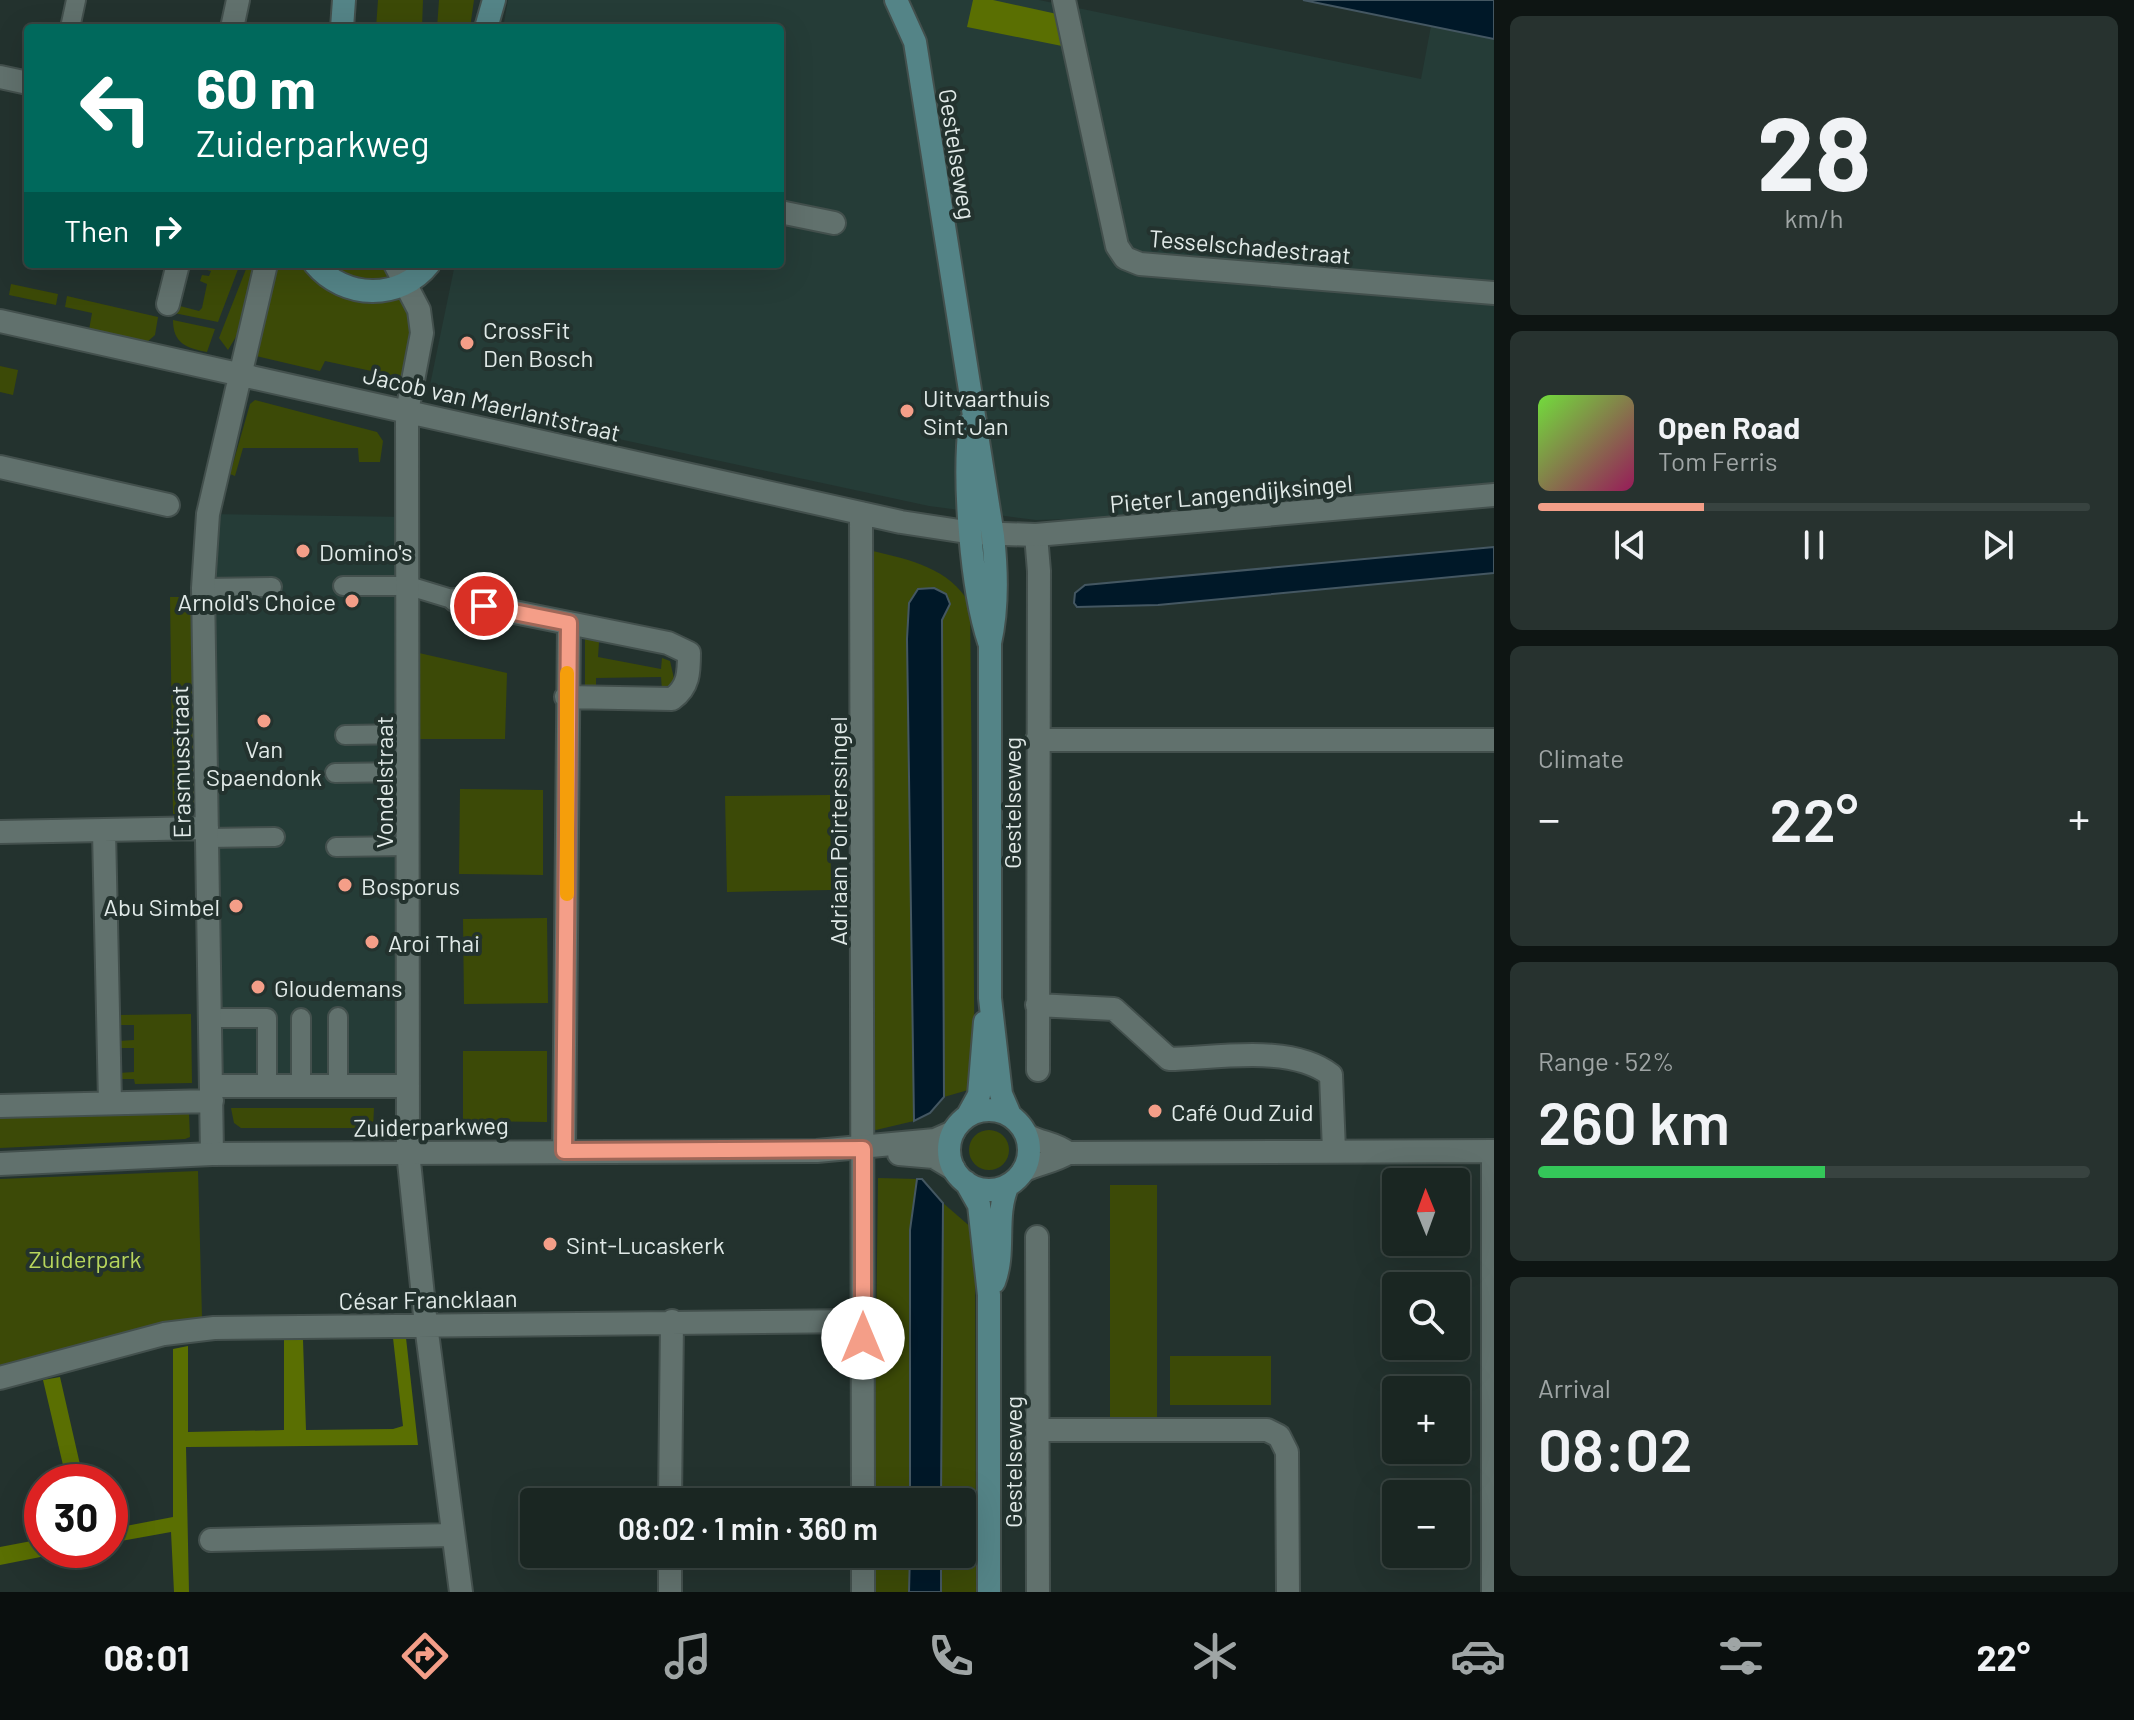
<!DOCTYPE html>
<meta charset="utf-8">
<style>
body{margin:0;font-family:Barlow,sans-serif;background:#27322f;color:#f1f3f6;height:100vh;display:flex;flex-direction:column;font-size:30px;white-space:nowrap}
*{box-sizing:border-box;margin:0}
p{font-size:26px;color:#9fa5a5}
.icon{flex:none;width:44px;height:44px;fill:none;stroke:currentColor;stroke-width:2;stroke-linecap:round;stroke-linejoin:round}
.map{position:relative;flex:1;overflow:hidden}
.drawer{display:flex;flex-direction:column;gap:16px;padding:16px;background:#0e1513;width:640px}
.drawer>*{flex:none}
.hud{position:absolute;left:24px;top:24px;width:760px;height:244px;border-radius:8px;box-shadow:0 8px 32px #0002,0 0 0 2px #384340;background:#00695c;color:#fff;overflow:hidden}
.needle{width:52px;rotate:359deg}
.buttons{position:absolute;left:1382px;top:1168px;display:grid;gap:16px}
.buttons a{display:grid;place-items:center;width:88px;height:88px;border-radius:8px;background:#1a2622;box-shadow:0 8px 32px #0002,0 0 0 2px #384340;font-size:40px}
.speed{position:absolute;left:24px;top:1464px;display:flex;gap:16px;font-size:40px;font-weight:700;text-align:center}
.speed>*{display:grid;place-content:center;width:104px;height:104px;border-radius:50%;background:#1a2622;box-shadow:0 8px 32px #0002,0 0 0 2px #384340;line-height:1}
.speed .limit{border:12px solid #d22;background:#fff;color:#111}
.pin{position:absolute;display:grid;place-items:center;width:68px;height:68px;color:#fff;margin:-34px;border:4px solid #fff;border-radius:50%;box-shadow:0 2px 8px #0007}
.me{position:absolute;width:88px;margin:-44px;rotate:0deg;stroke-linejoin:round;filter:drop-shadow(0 0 6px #0008)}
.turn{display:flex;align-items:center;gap:28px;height:168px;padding:0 40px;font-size:36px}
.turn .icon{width:104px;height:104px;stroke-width:2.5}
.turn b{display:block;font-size:56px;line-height:68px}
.then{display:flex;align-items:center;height:76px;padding:0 40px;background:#0003;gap:16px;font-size:30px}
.big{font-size:60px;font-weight:600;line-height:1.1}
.drawer .tile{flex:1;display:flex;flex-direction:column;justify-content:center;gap:12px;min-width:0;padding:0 28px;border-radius:12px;background:#27322f}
.drawer .dial{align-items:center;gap:0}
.dial b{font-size:104px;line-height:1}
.song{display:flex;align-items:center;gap:24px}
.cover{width:96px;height:96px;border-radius:12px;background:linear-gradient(135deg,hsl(100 70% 55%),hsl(330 70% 35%))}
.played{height:8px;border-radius:4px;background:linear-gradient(90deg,#f49e88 30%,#384340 30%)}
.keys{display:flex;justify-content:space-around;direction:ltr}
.heat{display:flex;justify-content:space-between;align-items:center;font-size:44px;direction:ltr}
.charge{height:12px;border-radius:6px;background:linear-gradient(90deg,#34c759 52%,#384340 0)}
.trip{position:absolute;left:520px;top:1488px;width:456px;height:80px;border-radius:8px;background:#1a2622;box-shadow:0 8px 32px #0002,0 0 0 2px #384340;font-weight:600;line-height:80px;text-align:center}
.tabs{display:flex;height:128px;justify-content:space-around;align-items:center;background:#0a0f0e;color:#9fa5a5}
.tabs .icon{width:56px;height:56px}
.tabs .on{color:#f49e88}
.tabs b{font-size:36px;color:#f1f3f6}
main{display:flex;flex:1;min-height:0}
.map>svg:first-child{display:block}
.built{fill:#253c37}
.green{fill:#3c4a07}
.forest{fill:#5a6f02}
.water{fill:#001828;stroke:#445762;stroke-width:2}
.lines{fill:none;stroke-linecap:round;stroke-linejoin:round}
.pedestrian-casing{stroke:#43504d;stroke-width:22}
.minor-casing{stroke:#43504d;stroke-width:26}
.tertiary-casing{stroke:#43504d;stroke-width:26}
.secondary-casing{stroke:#43504d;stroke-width:26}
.pedestrian{stroke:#61716d;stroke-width:18}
.minor{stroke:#61716d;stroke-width:22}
.tertiary{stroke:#61716d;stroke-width:22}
.secondary{stroke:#548487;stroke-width:22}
.route-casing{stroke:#9f6758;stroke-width:20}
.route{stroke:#f49e88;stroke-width:14}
.slow{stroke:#f59e0b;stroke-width:14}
.poi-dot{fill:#f49e88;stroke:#23322e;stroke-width:3}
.labels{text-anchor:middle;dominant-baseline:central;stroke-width:8;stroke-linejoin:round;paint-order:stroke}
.street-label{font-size:24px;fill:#e1eae8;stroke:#23322e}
.poi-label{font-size:24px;fill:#e1eae8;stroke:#23322e;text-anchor:start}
.park-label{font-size:24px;fill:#b7d55c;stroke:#23322e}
</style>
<main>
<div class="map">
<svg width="1494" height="1592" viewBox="0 0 1494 1592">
<rect width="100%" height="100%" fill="#23322e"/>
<!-- built -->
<path class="built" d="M508,0h531l382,79 10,-53 63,13v445l-355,33 -103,3 -107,-14 -491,-106 2,-13 -10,-2 25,-121h325v-236h-277z
M208,514l200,3v569h-196z"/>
<!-- green -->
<path class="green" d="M378,0h45l-1,28h-46z
M439,0h35l-4,28h-33z
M205,264h35l-22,58 -44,-9 2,-8 23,6 3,-3 5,-24 -7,-3 2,-6 7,1 2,-5 -8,-2z
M248,264h6l-17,71 -9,15 -9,-12z
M272,264h33l97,31 11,21 -10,67 -5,7 -24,-5 2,-13 -51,-11 -5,10 -64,-15 -3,-9z
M327,264h57l11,16h-42z
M11,284l47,10 -2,11 -47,-10z
M67,296l91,21 -3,18 -9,8 -57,-13 3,-17 -27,-6z
M173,320l42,9 -8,23c-21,-4 -34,-9 -34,-32z
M0,366l18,4 -5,25 -13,-3z
M255,400l122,32 6,9 -3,21h-21l-1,-14h-115l-8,28 -5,-2 20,-70z
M873,551c38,9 76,17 97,53l5,484 -31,9 -2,-477 8,-16 -4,-10 -12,-6 -15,1 -10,14 -2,36 7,482 -38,9 -6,-2z
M170,597h31l3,216 -31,1z
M585,639l14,3 -1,15 63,12 1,-11 8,3 5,22 -5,7h-8l-1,-13 -65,1v13h-11z
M419,653l88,20 -2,66h-86z
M460,789l83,1v85l-84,-1z
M830,795l1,95 -104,2 -2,-96z
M547,918l1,85 -84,1 -1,-85z
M191,1014l1,69 -57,1 -1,-5h-15v-6l15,-1v-24h-15v-7l15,-1v-15h-16v-10z
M463,1051h84v71l-84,-1z
M231,1108h143l-1,20h-132l-7,-5z
M184,1112l5,2 1,23 -5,2 -185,9v-32z
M969 1150a20 20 0 1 1 40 0a20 20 0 1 1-40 0Z
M198,1171l4,146 -42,7 -160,41v-186z
M878,1178l39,1 -7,52v271h-36z
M1110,1185h47v237h-47z
M943,1203l30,26 2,15 1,348h-35v-38h21v-52h-21z
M1170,1356h101v49h-101z
M874,1554h36l-1,38h-35z"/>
<!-- forest -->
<path class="forest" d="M973,0h20l64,14 5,32 -95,-19z
M393,1338h13l12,107 -232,2 3,145h-15l-3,-60 -61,11v-14l63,-12v-168l15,-3v86l96,-2v-90h19l3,90 87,-1 10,-3z
M60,1377l24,105h-17l-24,-102z
M42,1539v11h34l-76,15v-18z"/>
<!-- water -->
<path class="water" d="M1303,0h191v39z
M1494,547v26l-336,32 -81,2 -3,-4 1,-10 10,-8z
M934,588l12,6 4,10 -8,16 2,477 -14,16 -16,8 -7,-482 2,-36 9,-14z
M917,1179h5l21,24 -2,299h-31v-272z
M910,1554h31v38h-32z"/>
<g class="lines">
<!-- pedestrian casing -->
<g class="pedestrian-casing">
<path id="pedestrian" d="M70,28l6,-28
M343,586h66l46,14
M203,588l69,-1
M345,735l64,-1
M335,773l74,-1
M207,838l68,-1
M336,847l73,-1
M338,1017v69
M211,1018h56v68
M301,1018v68"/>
</g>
<!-- minor casing -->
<g class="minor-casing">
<path id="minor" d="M1064,0l53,246 8,12 15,6 354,29
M232,28l6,-28
M0,77l28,6
M780,212l54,11
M395,264l24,46 3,23 -15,79 1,740 18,173 35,267
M168,304l10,-40
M0,321l901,201 72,11
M0,467l168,38
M861,513l2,989
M1036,535l3,36 -1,499
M455,600l213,43 21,10c0,19 0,34 -17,46l-106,-2
M1037,740h457
M104,831l6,272
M0,832l207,-4
M1037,1005l77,4 55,50c49,-1 122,-15 162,16l3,76
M212,1086h196
M0,1106l212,-5
M1027,1135c13,8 29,8 41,18
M564,1151l5,-528
M212,1154l-9,-566 5,-74 58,-250
M1023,1171c15,-8 31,-9 45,-18l426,-2
M1037,1237l1,355
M0,1378l164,-44 50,-6 649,-7
M1038,1430h229l12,6 8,16 1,140
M670,1502l2,-181
M211,1540l242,-5
M670,1592v-38
M863,1592v-38
M1493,1592v-440"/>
</g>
<!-- tertiary casing -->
<g class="tertiary-casing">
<path id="tertiary" d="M974,533l62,2 458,-40
M899,1154l35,3 20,12
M0,1164l212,-10 605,-3 118,-11 18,-8"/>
</g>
<!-- secondary casing -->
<g class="secondary-casing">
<path id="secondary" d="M896,0l19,42 78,494c4,37 5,72 -3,107v355l11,96 9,21
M342,28l2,-28
M486,28l8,-28
M315,264c29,35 85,37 114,0
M970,423c-7,57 1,165 19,219
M949 1150a40 40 0 1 1 80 0a40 40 0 1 1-80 0Z
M968,1115l11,-20 6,-73
M966,1182l13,23 10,90v297
M994,1282c12,-31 0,-66 14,-97"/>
</g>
<!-- pedestrian -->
<use href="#pedestrian" class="pedestrian"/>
<!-- minor -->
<use href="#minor" class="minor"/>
<!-- tertiary -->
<use href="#tertiary" class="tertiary"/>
<!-- secondary -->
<use href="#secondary" class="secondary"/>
</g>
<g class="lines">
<!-- route casing -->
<g class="route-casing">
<path id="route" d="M484,606l85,17 -5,528 299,-2v189"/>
</g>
<!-- route -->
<use href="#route" class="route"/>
<!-- slow -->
<path class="slow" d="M567,894v-221"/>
</g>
<!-- markers -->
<g class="poi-dot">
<circle cx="467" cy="343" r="8"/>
<circle cx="907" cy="411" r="8"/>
<circle cx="303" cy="551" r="8"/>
<circle cx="352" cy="601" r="8"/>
<circle cx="264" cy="721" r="8"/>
<circle cx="345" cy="885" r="8"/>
<circle cx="236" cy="906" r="8"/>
<circle cx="372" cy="942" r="8"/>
<circle cx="258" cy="987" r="8"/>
<circle cx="1155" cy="1111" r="8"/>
<circle cx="550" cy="1244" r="8"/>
</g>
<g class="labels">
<!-- street labels -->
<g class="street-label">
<text transform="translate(958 154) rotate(81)">Gestelseweg</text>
<text transform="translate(1250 246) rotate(5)">Tesselschadestraat</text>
<text transform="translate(492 403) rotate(13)">Jacob van Maerlantstraat</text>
<text transform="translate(1231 493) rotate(-5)">Pieter Langendijksingel</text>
<text transform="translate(180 762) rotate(-91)">Erasmusstraat</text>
<text transform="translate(383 782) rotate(-90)">Vondelstraat</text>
<text transform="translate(1011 803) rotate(-90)">Gestelseweg</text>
<text transform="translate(837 831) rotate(-90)">Adriaan Poirterssingel</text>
<text transform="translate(431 1126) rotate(-1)">Zuiderparkweg</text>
<text transform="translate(428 1299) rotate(-1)">César Francklaan</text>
<text transform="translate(1012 1462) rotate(-90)">Gestelseweg</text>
</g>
<!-- poi labels -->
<g class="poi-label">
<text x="483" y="329">CrossFit<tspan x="483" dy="28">Den Bosch</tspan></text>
<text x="923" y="397">Uitvaarthuis<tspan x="923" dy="28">Sint Jan</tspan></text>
<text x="319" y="551">Domino's</text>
<text x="336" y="601" text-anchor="end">Arnold's Choice</text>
<text x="264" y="748" text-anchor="middle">Van<tspan x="264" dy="28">Spaendonk</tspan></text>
<text x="361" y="885">Bosporus</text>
<text x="220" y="906" text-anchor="end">Abu Simbel</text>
<text x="388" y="942">Aroi Thai</text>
<text x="274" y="987">Gloudemans</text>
<text x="1171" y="1111">Café Oud Zuid</text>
<text x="566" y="1244">Sint-Lucaskerk</text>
</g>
<!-- park labels -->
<g class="park-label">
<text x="85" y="1258">Zuiderpark</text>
</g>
</g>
</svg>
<div class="buttons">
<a><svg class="needle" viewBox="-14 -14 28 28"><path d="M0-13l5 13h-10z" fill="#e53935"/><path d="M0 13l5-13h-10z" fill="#9fa5a5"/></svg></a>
<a><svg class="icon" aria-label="search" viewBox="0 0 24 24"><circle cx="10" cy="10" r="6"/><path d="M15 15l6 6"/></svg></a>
<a>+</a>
<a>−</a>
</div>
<div class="speed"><div class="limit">30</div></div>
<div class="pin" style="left:484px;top:606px;background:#d93025"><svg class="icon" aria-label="arrive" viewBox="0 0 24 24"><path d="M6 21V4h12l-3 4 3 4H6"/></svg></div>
<svg class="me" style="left:863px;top:1338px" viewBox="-20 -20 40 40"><circle r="19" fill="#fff"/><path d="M0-13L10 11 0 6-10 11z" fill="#f49e88"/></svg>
<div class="trip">08:02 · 1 min · 360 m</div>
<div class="hud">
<div class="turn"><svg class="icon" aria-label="left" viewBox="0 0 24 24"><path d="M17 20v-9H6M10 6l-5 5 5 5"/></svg><div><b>60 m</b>Zuiderparkweg</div></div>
<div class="then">Then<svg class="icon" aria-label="right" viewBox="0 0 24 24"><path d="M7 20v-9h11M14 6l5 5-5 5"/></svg></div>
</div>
</div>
<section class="drawer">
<div class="tile dial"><b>28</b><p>km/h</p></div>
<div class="tile">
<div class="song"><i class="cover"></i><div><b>Open Road</b><p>Tom Ferris</p></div></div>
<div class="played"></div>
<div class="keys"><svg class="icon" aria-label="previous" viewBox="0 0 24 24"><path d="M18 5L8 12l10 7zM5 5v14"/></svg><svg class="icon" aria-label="pause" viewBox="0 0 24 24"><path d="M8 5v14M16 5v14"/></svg><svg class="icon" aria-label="next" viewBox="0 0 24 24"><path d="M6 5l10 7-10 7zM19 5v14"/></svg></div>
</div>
<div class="tile"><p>Climate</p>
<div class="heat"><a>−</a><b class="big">22°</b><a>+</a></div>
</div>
<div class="tile"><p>Range · 52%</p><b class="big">260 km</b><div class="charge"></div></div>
<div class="tile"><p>Arrival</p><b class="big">08:02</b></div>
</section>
</main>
<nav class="tabs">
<b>08:01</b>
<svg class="icon on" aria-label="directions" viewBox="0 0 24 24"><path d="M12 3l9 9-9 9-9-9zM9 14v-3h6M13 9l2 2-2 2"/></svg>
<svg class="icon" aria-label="music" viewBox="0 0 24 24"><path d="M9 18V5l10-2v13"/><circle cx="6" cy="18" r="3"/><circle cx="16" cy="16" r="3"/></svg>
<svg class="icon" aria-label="phone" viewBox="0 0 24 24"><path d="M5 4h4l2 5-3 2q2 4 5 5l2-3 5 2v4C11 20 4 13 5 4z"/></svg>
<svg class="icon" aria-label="climate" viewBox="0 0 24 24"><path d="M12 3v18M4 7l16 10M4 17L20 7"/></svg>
<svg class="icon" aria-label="car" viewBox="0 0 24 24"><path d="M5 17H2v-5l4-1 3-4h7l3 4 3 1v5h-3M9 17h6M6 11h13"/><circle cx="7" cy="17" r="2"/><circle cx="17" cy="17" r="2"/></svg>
<svg class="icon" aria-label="filters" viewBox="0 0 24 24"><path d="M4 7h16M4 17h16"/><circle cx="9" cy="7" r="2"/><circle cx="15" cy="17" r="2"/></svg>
<b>22°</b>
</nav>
